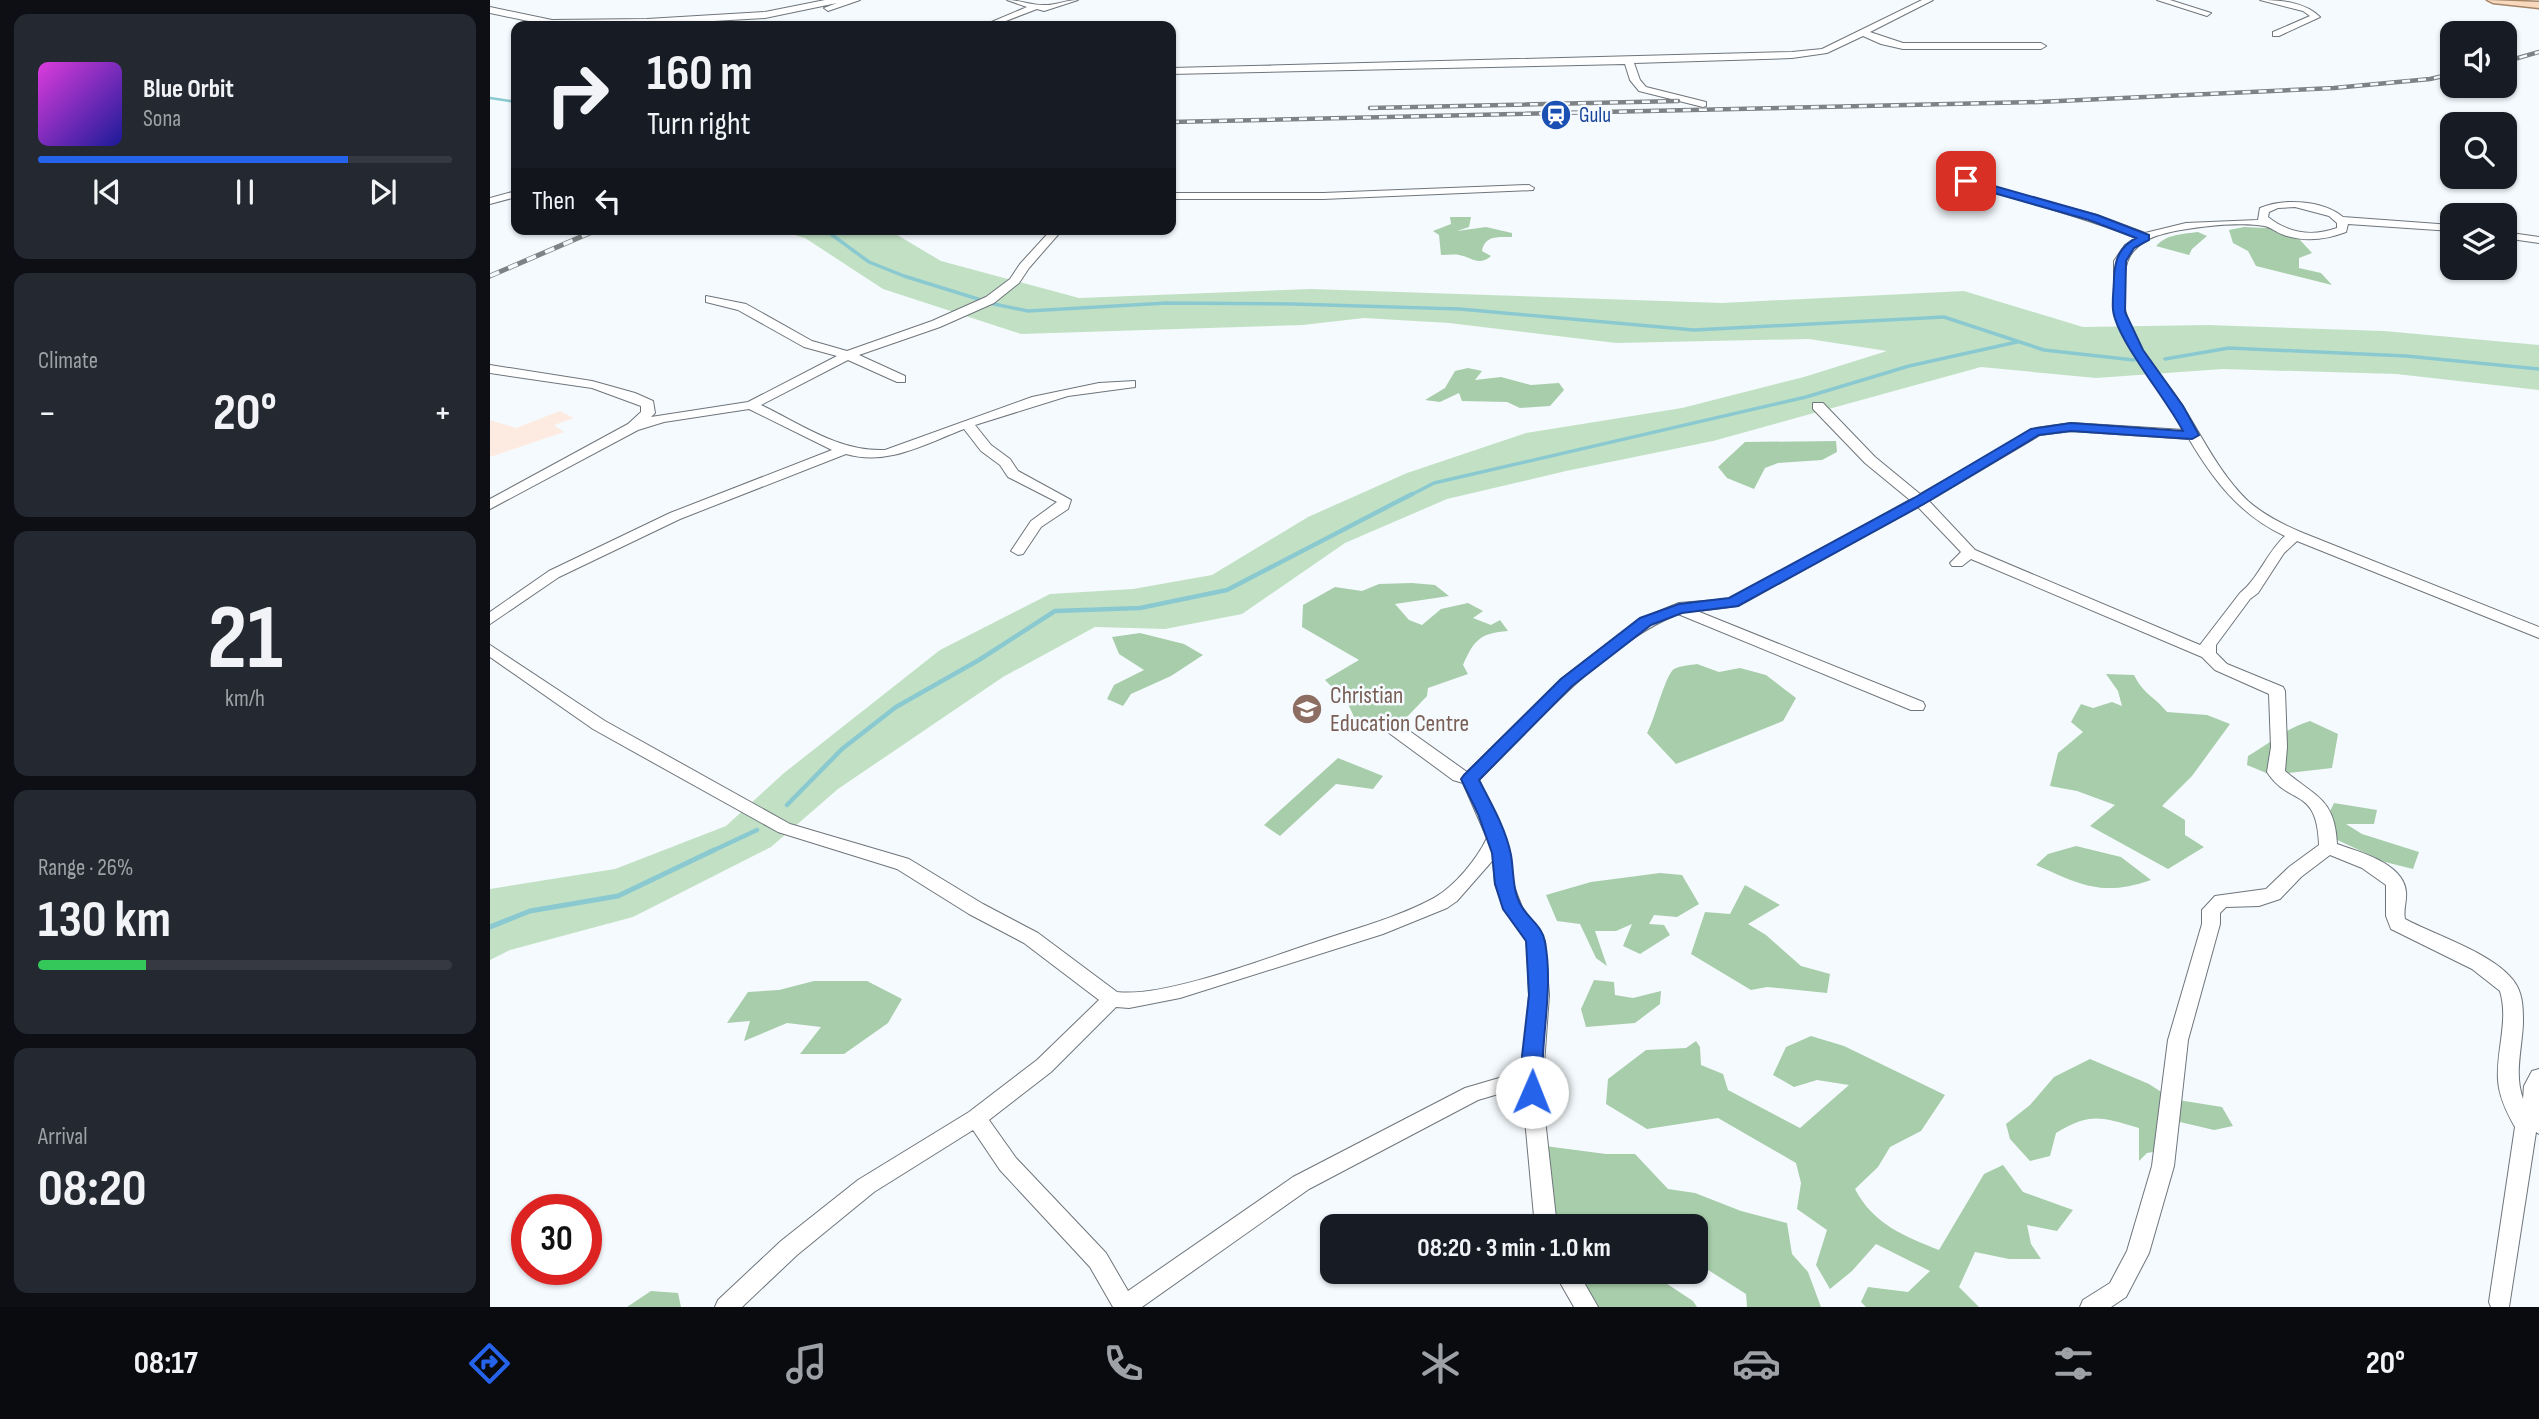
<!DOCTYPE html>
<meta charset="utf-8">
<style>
body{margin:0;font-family:"Sofia Sans Condensed",sans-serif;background:#242831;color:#f1f3f6;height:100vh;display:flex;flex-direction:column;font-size:26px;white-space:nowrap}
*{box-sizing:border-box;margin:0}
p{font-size:23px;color:#9ea1a6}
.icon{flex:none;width:38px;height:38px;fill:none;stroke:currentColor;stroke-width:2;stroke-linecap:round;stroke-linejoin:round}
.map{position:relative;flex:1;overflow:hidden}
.details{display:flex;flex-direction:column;gap:14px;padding:14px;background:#0d0f14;width:490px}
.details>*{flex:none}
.banner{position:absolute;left:21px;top:21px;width:665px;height:214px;border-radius:14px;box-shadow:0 2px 5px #0004;background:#171b24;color:#f1f3f6;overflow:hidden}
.tools{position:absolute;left:1950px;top:21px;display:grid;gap:14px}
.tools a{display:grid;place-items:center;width:77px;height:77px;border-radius:14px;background:#171b24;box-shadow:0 2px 5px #0004;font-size:35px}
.speed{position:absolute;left:21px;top:1194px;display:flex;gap:14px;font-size:35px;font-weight:700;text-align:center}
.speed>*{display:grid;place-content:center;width:91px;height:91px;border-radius:50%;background:#171b24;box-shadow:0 2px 5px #0004;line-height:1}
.speed .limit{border:10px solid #d22;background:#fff;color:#111}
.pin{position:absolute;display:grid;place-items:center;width:60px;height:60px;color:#fff;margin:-30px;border-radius:14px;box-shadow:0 4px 10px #0006}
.me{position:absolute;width:77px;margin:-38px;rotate:1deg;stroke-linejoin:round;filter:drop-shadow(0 0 5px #0008)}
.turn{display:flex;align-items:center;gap:24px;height:147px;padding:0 21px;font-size:32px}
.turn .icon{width:91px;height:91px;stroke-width:2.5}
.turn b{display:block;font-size:49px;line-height:60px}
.then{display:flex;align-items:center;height:66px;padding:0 21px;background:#0003;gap:14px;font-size:26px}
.big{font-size:52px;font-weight:700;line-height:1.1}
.details .card{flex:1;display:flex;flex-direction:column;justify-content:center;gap:10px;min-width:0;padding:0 24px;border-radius:14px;background:#242831}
.details .dial{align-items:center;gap:0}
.dial b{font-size:91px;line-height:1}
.song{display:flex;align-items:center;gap:21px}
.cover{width:84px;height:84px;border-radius:10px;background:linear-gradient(135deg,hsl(300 70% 55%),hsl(240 70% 35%))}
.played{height:7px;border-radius:4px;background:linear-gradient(90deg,#2563eb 75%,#363941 75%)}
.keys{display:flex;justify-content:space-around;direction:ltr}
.heat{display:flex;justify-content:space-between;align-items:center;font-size:38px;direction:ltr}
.charge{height:10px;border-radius:5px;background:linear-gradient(90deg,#34c759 26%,#363941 0)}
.trip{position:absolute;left:830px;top:1214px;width:388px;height:70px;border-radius:14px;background:#171b24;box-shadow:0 2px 5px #0004;font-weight:700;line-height:70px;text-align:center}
.dock{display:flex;height:112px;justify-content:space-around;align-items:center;background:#090b0e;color:#9ea1a6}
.dock .icon{width:49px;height:49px}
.dock .selected{color:#2563eb}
.dock b{font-size:32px;color:#f1f3f6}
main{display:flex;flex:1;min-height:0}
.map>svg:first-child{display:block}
.commercial{fill:#fdebe1}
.green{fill:#c2e1c4}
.forest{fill:#a7cdaa}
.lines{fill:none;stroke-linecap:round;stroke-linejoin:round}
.stream-far3{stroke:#8bc9d1;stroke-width:2.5}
.stream-far2{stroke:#8bc9d1;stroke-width:3.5}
.stream-far1{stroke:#8bc9d1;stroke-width:4.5}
.stream{stroke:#8bc9d1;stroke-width:5}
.minor-casing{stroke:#6e757b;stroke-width:2}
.major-casing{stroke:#a58568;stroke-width:3}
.minor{fill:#fff;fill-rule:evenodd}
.major{fill:#f8d9be;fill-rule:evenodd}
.rail-far1-casing{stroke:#7e8285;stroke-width:4.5}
.rail-casing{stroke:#7e8285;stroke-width:5}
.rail-far1{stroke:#f5fafe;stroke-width:2.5;stroke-dasharray:8;stroke-linecap:butt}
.rail{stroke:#f5fafe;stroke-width:3.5;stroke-dasharray:10;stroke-linecap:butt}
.route{fill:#2563eb;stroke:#184099;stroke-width:2}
.labels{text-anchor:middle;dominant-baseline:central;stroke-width:5;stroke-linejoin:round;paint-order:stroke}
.far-transit-label{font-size:21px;fill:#164399;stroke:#f5fafe;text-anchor:start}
.education-label{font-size:24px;fill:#785e54;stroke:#f5fafe;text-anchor:start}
</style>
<main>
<section class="details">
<div class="card">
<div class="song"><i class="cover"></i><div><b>Blue Orbit</b><p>Sona</p></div></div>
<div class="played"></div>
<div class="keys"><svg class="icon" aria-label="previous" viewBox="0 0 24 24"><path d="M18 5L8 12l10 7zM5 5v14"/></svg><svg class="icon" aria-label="pause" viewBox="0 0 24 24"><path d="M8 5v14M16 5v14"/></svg><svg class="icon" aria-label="next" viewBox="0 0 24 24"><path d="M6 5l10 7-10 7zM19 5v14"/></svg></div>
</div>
<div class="card"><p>Climate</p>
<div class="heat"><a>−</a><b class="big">20°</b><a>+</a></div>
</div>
<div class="card dial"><b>21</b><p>km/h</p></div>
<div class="card"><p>Range · 26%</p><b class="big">130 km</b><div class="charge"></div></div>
<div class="card"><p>Arrival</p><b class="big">08:20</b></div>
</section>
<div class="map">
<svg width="2049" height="1307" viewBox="0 0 2049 1307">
<rect width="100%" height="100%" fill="#f5fafe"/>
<!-- commercial -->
<path class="commercial" d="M70,411l14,7 -20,7 10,7 -74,25v-37l26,8z"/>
<!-- green -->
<path class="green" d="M285,229h112l54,32 138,37 232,-9 411,14 242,-12 119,36 125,-2 176,6 155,14v45l-143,-16 -173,-5 -127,9 -115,-11 -268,74 -147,30 -119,28 -102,44 -103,71 -77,15 -70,-2 -92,50 -165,112 -67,58 -138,70 -123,33 -20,10v-71l125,-20 111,-43 58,-53 156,-123 110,-56 83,-5 79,-14 96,-58 99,-44 119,-40 156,-25 122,-31 83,-26 -78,-12 -193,4 -167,-20 -85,-5 -61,7 -282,9 -138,-45 -78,-51z"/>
<!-- forest -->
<path class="forest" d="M960,217h21l-2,10 -12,4 29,-4 26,6v4c-14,0 -27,-2 -30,14l9,5c-13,11 -19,1 -32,-1 -5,-1 -12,0 -18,0l-2,-20 -6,-4 18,-7z
M1754,227l46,2 22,24 -13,5v10l22,5 11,12 -76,-19 -8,-15 -15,-8 -4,-13z
M1708,232l9,4 -15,13 -3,6 -33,-9c11,-12 27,-12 42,-14z
M978,368l14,3 -7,9 26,-3 30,8 28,-2 5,7 -14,16 -30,2 -13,-6 -45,-1 -3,-8 -19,9 -15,-2 20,-12 10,-17z
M1346,441l1,11 -15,8 -44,3 -13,5 -11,21 -27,-11 -9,-11 27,-25z
M922,583l23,2 14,11 -54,8 14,16 13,5 19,-16 27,-6 15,8 -10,7 18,7 9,-5 8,11c-28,2 -34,9 -45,34l5,9 -40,14 -1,8 -21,22 -50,3 -9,-19 -22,-22 34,-20 -57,-33 1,-22 32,-18 27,4 17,-7z
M650,633l44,11 19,11 -32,21 -40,18 -8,12 -16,-7 7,-14 30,-15 -25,-16 -7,-17z
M1207,664l22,8 21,-4 26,7 30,23 -13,23 -107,43 -29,-31c8,-14 18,-58 27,-64 6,-3 16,-4 23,-5z
M1616,674l28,1c10,20 20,21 33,37l40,3 23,9 -38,52 -30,30 23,14v15l19,12 -36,22 -78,-43 25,-21 -38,-14 -27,-5 8,-33 25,-21 -12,-10 10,-18 12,4 19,-6 10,4 -4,-15z
M1820,721l28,13 -6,34 -61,7 -24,-10 1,-9c22,-13 38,-28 62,-35z
M848,758l45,18 -10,13 -37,-5 -56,52 -16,-11z
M1844,803l43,7 -3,14h-28l16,10 57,18 -6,17 -28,-7 -65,-30z
M1586,846l45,11 30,23c-49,17 -70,5 -115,-15l12,-11z
M1170,873l22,2 17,29 -22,13 -23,-2 -5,9 15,1 6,10 -30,19 -17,-8 9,-22 -16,7h-21l12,35 -11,-8 -16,-34 -23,-3 -11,-26 45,-13z
M1255,885l35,20 -32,19 18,11 35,31 29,8 -3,19 -60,-6 -16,3 -60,-36 14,-42 25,2z
M1104,980l20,2 1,13 18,3 28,-7 -1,13 -25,19 -49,4 -5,-18z
M324,981h53l35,18 -14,24 -44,31h-44l21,-27 -34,-4 -43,18 6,-20 -23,2 21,-31 31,-2z
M1321,1036l33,10 101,49 -24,36 -31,16 -12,20 -23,22c18,35 49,47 84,61l45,-76 19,-9 20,27 50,18 -16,21 -30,-6 4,19 10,15h-32l-34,-7 -16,35 20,20h-113l-5,-5 7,-15 40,5 22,-21 -54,-27 -24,27 -22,18 -14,-24 11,-35 -30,-21 4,-26 -5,-20 -78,-45 -71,11 -41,-25 2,-25 38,-29 40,-2 10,-7 4,6 1,18 22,9 5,16 72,38 49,-43 -32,-5 -23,7 -21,-12 13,-28z
M1600,1059l59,25 23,15 50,8 11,19 -19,4 -34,-8 -9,27 -24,4 -8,8v-33c-38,-11 -48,-16 -83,5l-6,23 -20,5 -20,-22 -4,-15 24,-19 24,-28z
M1055,1146l61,8h29l33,35 27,4 46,18 46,12 5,31 16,18 13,35h-74l-1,-13 -41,-26 -9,-3v-38h-138l-11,-28z
M1088,1272h71l44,29 4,6h-98z
M161,1291l27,2 3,14h-54z"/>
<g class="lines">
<!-- stream-far3 -->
<path class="stream-far3" d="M0,98l26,4"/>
<!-- stream-far2 -->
<path class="stream-far2" d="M334,229l45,33 35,14 90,28 34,7 139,-8 126,1 167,5 234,21 250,-13 100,33 90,10
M1675,359l64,-11 177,8 133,13
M919,496l25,-13 372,-86 103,-31 108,-24"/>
<!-- stream-far1 -->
<path class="stream-far1" d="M297,805l55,-56 54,-42 83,-47 76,-49 85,-3 87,-18 185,-96
M220,852l47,-22"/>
<!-- stream -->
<path class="stream" d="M0,927l40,-16 88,-15 96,-46"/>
<!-- minor casing -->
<g class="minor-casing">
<path id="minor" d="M335,0h35l-32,11 -4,-3 13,-5 -72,15 -118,7 -95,1 -62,-13v-6l62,13 95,-1 118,-7z
M517,0c12,0 23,5 36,5 11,1 23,-5 35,-5l-34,11 -7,-2 -44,17h-11l45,-19z
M1432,0h11l-63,32 33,11h138l5,3 -5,3h-138l-22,-5 -18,-8 -36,17 -35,5 -158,5 6,17 6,7 60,15v4l-3,1 -64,-16 -9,-11 -5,-16 -454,10v-6l621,-16 30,-3z
M1667,0h13l41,13 -4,3z
M1770,0c21,0 45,2 60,17l-41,19h-6v-4l37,-16 -7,-5z
M1456,172h8l49,18 94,25 48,18 41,-10 72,-3 2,-12c24,-10 63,-8 83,9l109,8v6l-104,-7 -2,8c-21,8 -41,10 -62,3 -7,-2 -13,-8 -20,-9 -26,-5 -92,2 -115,13 -19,10 -25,23 -24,43 0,9 -1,18 0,27 6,36 38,66 57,96 21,33 37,68 66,96 16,14 36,24 55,32l236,94v11l-242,-97 -13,12 -26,40 -8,6 -34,46v8l11,11 56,23 2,4 2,56 -2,24c30,26 50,27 52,73 22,8 67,19 69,48 1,9 -3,18 -1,27 31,17 95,36 112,67 6,11 6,25 6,37 -1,26 -9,51 0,76l1,-13 8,-15 7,-2v65l-3,-2 -27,175h-18l-2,-5 26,-175c-8,-14 -16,-30 -17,-47 -2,-30 11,-59 2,-89l-28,-22 -81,-40 -5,-13v-31l-24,-17 -32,-13 -29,22 -21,22 -21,7 -33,1 -6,6v11l-32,116 -14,126 -25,87 -23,44 -15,10h-31l3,-7 27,-17 17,-32 25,-85 16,-126 34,-116v-14l13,-14 51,-7 23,-22 30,-22c-2,-59 -29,-38 -52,-73l4,-25 -2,-53 -54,-24 -13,-13 -231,-98 -9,7h-10l-2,-3 11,-11 -43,-45 -180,99 -41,5 226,91 2,4 -2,4h-12l-233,-96c-75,31 -142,109 -199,166l31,73 3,31 9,23 23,34 4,54 -7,97 15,135h-22l-13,-140 -44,13 -169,89 -167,118h-29l-23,-40 -90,-97 -27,-40 -99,62 -77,63 -55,52h-27l3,-7 63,-59 77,-61 111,-68 68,-52 62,-60 -75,-57 -55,-29 -72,-45 -119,-37 -185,-103 -103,-72v-12l115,76 185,103 119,35 74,45 55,29 79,59c48,6 153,-35 202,-51 38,-13 80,-24 115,-43 21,-12 43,-39 53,-60l-24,-55 -10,-3 -64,-47 -2,-4 2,-4h12l66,47 94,-93 79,-60 39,-16 50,-4 181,-99 -45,-37 -52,-54v-6h10l52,54 45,37 116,-66 35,-5 113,7 -53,-81 -17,-36v-52l11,-16 11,-7c-62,-25 -127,-39 -190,-62zM1805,207l34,9 8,7v5c-25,9 -49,5 -69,-11l1,-5 9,-4zM1581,431l118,8c25,42 51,76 96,97 -18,16 -26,42 -45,57l-40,52 -225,-95 -46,-49 111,-66zM1003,860l2,24 9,25 23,33 2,53 -6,76 -58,17 -172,89 -165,114 -22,-38 -90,-95 -27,-38 62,-48 65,-65 13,1 51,-10 203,-64 64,-26 10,-7z
M1039,185l5,3 -1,2 -210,9h-152v-6h152z
M26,191v6l-26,7v-6z
M562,229h11l-34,39 -10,15 -25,20 -54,24 -81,28 46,21v6h-8l-49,-22 -87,45c40,19 78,47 124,45l147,-53 67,-14 36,-2v6l-67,9 -93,29 16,20 19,14 8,12 53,29 -3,9 -27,18 -18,27 -5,1 -7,-4 20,-30 26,-19 -49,-25 -8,-12 -19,-14 -17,-22c-39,15 -76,37 -118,25l-166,65 -121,58 -69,47v-12l59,-41 121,-58 162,-63 -83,-41 -85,13 -26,8 -148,79v-10l138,-75 13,-12v-6l-49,-18 -102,-15v-8l102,16 43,12 18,8 2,12 -4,4 97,-15 89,-46 -33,-9 -66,-37 -32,-8v-6l40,8 66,37 35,10 85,-30 54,-24 24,-18 10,-15z
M2014,232l35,5v6l-35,-5z
M1064,1272h24l20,35h-24z"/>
</g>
<!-- major casing -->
<g class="major-casing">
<path id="major" d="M1997,0l52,2v6l-46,-5z"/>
</g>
<!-- minor -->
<use href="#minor" class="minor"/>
<!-- major -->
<use href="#major" class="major"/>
<!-- rail-far1 casing -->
<g class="rail-far1-casing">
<path id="rail-far1" d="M2014,62l35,-10
M880,108l308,-7
M681,122l867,-20 296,-14 96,-9 22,-5"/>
</g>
<!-- rail casing -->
<g class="rail-casing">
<path id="rail" d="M0,276l109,-47"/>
</g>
<!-- rail-far1 -->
<use href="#rail-far1" class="rail-far1"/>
<!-- rail -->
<use href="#rail" class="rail"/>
</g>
<!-- route -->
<path class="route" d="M1476,178l131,37 52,20v5l-15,8 -8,13 -1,51 18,38 40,56 16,29 -7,4 -121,-8 -32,4 -115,69 -186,102 -56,7 -31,12 -79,61 -93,94c12,23 27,49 32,75 3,17 1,36 11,52 7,12 21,20 23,35 7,38 0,75 -2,113 -1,14 3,30 -4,43l-7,2 -7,-2 -3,-6v-36l7,-61 -3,-54 -23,-32 -8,-25 -3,-31 -14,-39 -17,-35 3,-4 97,-96 79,-61 39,-14 50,-6 185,-100 117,-69 40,-6 112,8c-16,-32 -66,-90 -70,-121 -1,-11 1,-22 1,-33 1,-17 5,-30 22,-39l-47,-18 -127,-36v-5z"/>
<!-- icons -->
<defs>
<g id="station-disc" transform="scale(1.575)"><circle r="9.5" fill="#1a4fb4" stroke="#f5fafe"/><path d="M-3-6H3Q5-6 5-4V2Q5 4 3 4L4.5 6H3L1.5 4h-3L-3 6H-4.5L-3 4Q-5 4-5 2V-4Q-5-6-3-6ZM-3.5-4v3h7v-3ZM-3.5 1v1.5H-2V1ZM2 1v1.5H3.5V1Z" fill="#fff"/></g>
<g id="school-disc" transform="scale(1.575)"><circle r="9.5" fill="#8d6e63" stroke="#f5fafe"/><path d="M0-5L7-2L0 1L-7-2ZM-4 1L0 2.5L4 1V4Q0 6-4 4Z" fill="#fff"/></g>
</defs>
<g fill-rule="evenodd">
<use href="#station-disc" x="1066" y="115"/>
<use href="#school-disc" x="817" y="709"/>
</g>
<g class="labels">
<!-- far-transit labels -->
<g class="far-transit-label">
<text x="1089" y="115">Gulu</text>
</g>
<!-- education labels -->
<g class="education-label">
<text x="840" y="695">Christian<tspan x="840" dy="28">Education Centre</tspan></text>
</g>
</g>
</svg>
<div class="tools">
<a><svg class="icon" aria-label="sound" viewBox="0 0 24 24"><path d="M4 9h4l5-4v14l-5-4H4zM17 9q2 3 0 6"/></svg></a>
<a><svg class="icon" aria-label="search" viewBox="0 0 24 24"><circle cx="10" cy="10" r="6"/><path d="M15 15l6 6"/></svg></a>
<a><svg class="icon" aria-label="layers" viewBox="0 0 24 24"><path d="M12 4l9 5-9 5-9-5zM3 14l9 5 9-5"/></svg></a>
</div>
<div class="speed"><div class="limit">30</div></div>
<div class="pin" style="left:1476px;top:181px;background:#d93025"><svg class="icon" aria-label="arrive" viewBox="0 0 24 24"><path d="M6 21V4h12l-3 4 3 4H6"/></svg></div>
<svg class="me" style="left:1042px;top:1092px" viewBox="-20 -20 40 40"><circle r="19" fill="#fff"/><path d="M0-13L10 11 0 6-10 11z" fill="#2563eb"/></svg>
<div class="trip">08:20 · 3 min · 1.0 km</div>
<div class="banner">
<div class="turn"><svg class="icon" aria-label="right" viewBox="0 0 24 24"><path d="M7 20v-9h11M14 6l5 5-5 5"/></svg><div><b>160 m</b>Turn right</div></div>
<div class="then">Then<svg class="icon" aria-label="left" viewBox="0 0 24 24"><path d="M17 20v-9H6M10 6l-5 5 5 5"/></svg></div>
</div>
</div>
</main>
<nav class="dock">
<b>08:17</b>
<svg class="icon selected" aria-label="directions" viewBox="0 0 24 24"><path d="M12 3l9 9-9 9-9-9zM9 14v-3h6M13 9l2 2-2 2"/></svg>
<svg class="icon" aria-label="music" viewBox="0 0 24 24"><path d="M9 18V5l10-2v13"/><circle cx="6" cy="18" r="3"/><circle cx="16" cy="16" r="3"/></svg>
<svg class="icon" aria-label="phone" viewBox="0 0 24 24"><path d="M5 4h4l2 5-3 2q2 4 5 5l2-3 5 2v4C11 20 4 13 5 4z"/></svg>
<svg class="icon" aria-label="climate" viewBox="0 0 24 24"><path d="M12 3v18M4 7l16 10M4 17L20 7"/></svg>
<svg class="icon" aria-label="car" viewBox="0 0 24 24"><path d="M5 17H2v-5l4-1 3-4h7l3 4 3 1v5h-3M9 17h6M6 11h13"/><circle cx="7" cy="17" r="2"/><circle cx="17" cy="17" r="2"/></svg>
<svg class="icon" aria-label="filters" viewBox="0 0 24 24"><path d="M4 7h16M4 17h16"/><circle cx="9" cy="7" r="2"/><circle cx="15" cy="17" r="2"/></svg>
<b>20°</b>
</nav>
